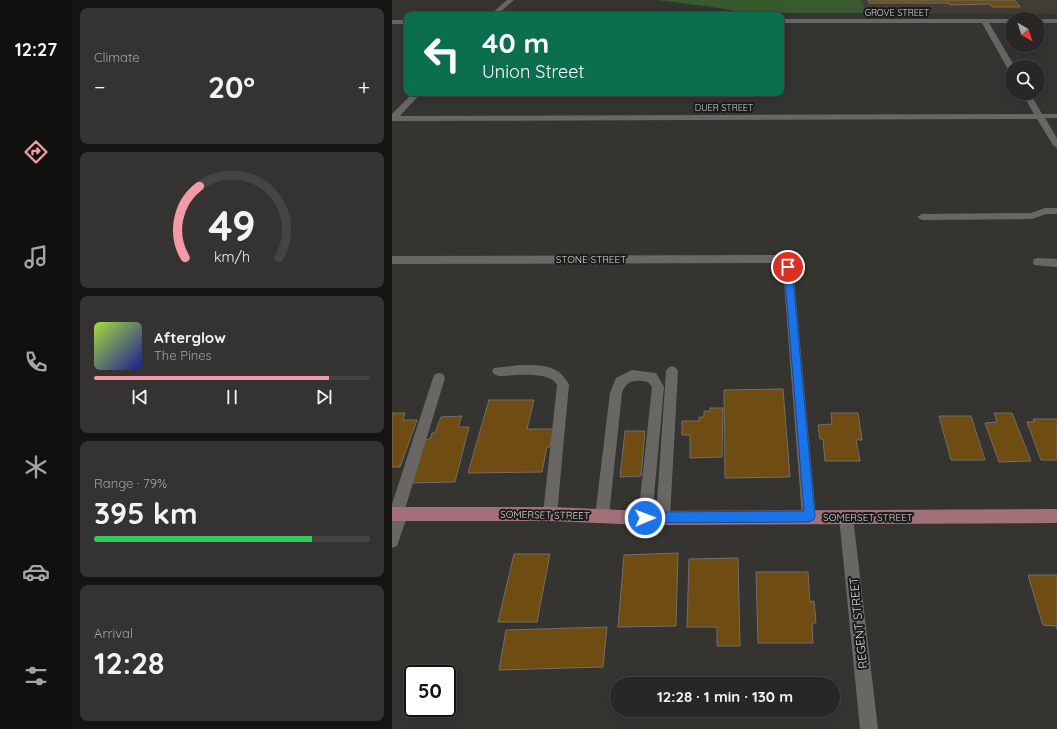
<!DOCTYPE html>
<meta charset="utf-8">
<style>
body{margin:0;font-family:Quicksand,sans-serif;background:#343332;color:#f1f3f6;height:100vh;display:flex;flex-direction:column;font-size:15px;white-space:nowrap}
*{box-sizing:border-box;margin:0}
p{font-size:13px;color:#a5a5a7}
.icon{flex:none;width:22px;height:22px;fill:none;stroke:currentColor;stroke-width:2;stroke-linecap:round;stroke-linejoin:round}
.map{position:relative;flex:1;overflow:hidden}
.drawer{display:flex;flex-direction:column;gap:8px;padding:8px;background:#161514;width:320px}
.drawer>*{flex:none}
.guide{position:absolute;left:12px;top:12px;width:380px;height:84px;border-radius:8px;box-shadow:0 4px 16px #0002,0 0 0 1px #444442;background:#0b6e4f;color:#fff;overflow:hidden}
.needle{width:26px;rotate:141deg}
.tools{position:absolute;left:613px;top:12px;display:grid;gap:8px}
.tools a{display:grid;place-items:center;width:40px;height:40px;border-radius:50%;background:#282725;box-shadow:0 4px 16px #0002,0 0 0 1px #444442;font-size:20px}
.speed{position:absolute;left:12px;top:665px;display:flex;gap:8px;font-size:20px;font-weight:700;text-align:center}
.speed>*{display:grid;place-content:center;width:52px;height:52px;border-radius:50%;background:#282725;box-shadow:0 4px 16px #0002,0 0 0 1px #444442;line-height:1}
.speed .limit{border:2px solid #111;border-radius:6px;background:#fff;color:#111}
.pin{position:absolute;display:grid;place-items:center;width:34px;height:34px;color:#fff;margin:-17px;border:2px solid #fff;border-radius:50%;box-shadow:0 1px 4px #0007}
.me{position:absolute;width:44px;margin:-22px;rotate:89deg;stroke-linejoin:round;filter:drop-shadow(0 0 3px #0008)}
.turn{display:flex;align-items:center;gap:14px;height:84px;padding:0 12px;font-size:18px}
.turn .icon{width:52px;height:52px;stroke-width:2.5}
.turn b{display:block;font-size:28px;line-height:34px}
.big{font-size:30px;font-weight:800;line-height:1.1}
.drawer .widget{flex:1;display:flex;flex-direction:column;justify-content:center;gap:6px;min-width:0;padding:0 14px;border-radius:8px;background:#343332}
.drawer .dial{align-items:center;gap:0}
.dial svg{height:104px;overflow:visible;fill:none;stroke:#444442;stroke-width:7;stroke-linecap:round;text-anchor:middle}
.dial text{fill:#f1f3f6;stroke:none}
.song{display:flex;align-items:center;gap:12px}
.cover{width:48px;height:48px;border-radius:6px;background:linear-gradient(135deg,hsl(80 70% 55%),hsl(240 70% 35%))}
.played{height:4px;border-radius:2px;background:linear-gradient(90deg,#f49aa6 85%,#444442 85%)}
.keys{display:flex;justify-content:space-around;direction:ltr}
.heat{display:flex;justify-content:space-between;align-items:center;font-size:22px;direction:ltr}
.charge{height:6px;border-radius:3px;background:linear-gradient(90deg,#34c759 79%,#444442 0)}
.trip{position:absolute;left:218px;top:677px;width:230px;height:40px;border-radius:20px;background:#282725;box-shadow:0 4px 16px #0002,0 0 0 1px #444442;font-weight:800;line-height:40px;text-align:center}
main{display:flex;flex:1;min-height:0}
.menu{display:flex;flex-direction:column;width:72px;justify-content:space-around;align-items:center;background:#10100f;color:#a5a5a7}
.menu .icon{width:28px;height:28px}
.menu .selected{color:#f49aa6}
.menu b{font-size:18px;color:#f1f3f6}
.map>svg:first-child{display:block}
.built{fill:#423c34}
.green{fill:#385a2e}
.building{fill:#6f4c12;stroke:#716e6b}
.lines{fill:none;stroke-linecap:round;stroke-linejoin:round}
.minor{fill:#696764;fill-rule:evenodd}
.major{fill:#a37078;fill-rule:evenodd}
.route{fill:#1a73e8;stroke:#114b97}
.labels{text-anchor:middle;dominant-baseline:central;stroke-width:4;stroke-linejoin:round;paint-order:stroke}
.far-street-label{font-size:9px;fill:#dad9d7;stroke:#1c1b1a}
.street-label{font-size:10px;fill:#dad9d7;stroke:#1c1b1a}
.near-street-label{font-size:12px;fill:#dad9d7;stroke:#1c1b1a}
</style>
<main>
<nav class="menu">
<b>12:27</b>
<svg class="icon selected" aria-label="directions" viewBox="0 0 24 24"><path d="M12 3l9 9-9 9-9-9zM9 14v-3h6M13 9l2 2-2 2"/></svg>
<svg class="icon" aria-label="music" viewBox="0 0 24 24"><path d="M9 18V5l10-2v13"/><circle cx="6" cy="18" r="3"/><circle cx="16" cy="16" r="3"/></svg>
<svg class="icon" aria-label="phone" viewBox="0 0 24 24"><path d="M5 4h4l2 5-3 2q2 4 5 5l2-3 5 2v4C11 20 4 13 5 4z"/></svg>
<svg class="icon" aria-label="climate" viewBox="0 0 24 24"><path d="M12 3v18M4 7l16 10M4 17L20 7"/></svg>
<svg class="icon" aria-label="car" viewBox="0 0 24 24"><path d="M5 17H2v-5l4-1 3-4h7l3 4 3 1v5h-3M9 17h6M6 11h13"/><circle cx="7" cy="17" r="2"/><circle cx="17" cy="17" r="2"/></svg>
<svg class="icon" aria-label="filters" viewBox="0 0 24 24"><path d="M4 7h16M4 17h16"/><circle cx="9" cy="7" r="2"/><circle cx="15" cy="17" r="2"/></svg>
</nav>
<section class="drawer">
<div class="widget"><p>Climate</p>
<div class="heat"><a>−</a><b class="big">20°</b><a>+</a></div>
</div>
<div class="widget dial"><svg viewBox="0 0 100 80">
<path d="M14 69A42 42 0 1 1 86 69"/>
<path d="M14 69A42 42 0 0 1 25 14" stroke="#f49aa6"/>
<text x="50" y="56" font-size="32" font-weight="700">49</text>
<text x="50" y="72" font-size="11">km/h</text>
</svg></div>
<div class="widget">
<div class="song"><i class="cover"></i><div><b>Afterglow</b><p>The Pines</p></div></div>
<div class="played"></div>
<div class="keys"><svg class="icon" aria-label="previous" viewBox="0 0 24 24"><path d="M18 5L8 12l10 7zM5 5v14"/></svg><svg class="icon" aria-label="pause" viewBox="0 0 24 24"><path d="M8 5v14M16 5v14"/></svg><svg class="icon" aria-label="next" viewBox="0 0 24 24"><path d="M6 5l10 7-10 7zM19 5v14"/></svg></div>
</div>
<div class="widget"><p>Range · 79%</p><b class="big">395 km</b><div class="charge"></div></div>
<div class="widget"><p>Arrival</p><b class="big">12:28</b></div>
</section>
<div class="map">
<svg width="665" height="729" viewBox="0 0 665 729">
<rect width="100%" height="100%" fill="#363431"/>
<!-- built -->
<path class="built" d="M265,0h400v14l-311,-1 -26,-5z"/>
<!-- green -->
<path class="green" d="M265,0h204l5,13h-120l-26,-5z"/>
<!-- building -->
<path class="building" d="M476,0h147l5,7h-28l-2,-3 -40,1 -1,-2h-80z
M391,389l7,88 -65,1 -1,-88z
M97,400h45l-7,29h27l-4,18h-3l-5,25 -74,1z
M318,408h13l-1,49 -32,1v-23h-8v-14h17v-4h5v-6h6z
M0,413h13l-2,7h14l-17,47h-8z
M439,413h27l4,27h-6l4,21h-35l-2,-22h-3l-2,-14 14,-1z
M602,413h18l19,48 -32,1 -14,-39 12,-1z
M70,416l-4,11h11l-14,55 -46,1 14,-43 7,-1 2,-6h3l6,-16z
M547,416h32l14,44h-34z
M641,419h24v41h-16l-14,-38h7z
M233,431h20l-4,45 -21,1z
M286,553l-2,73 -58,1 6,-72z
M122,554h36l-13,68h-39z
M346,558l2,88h-23v-19h-30l2,-68z
M364,572h52l2,30 4,-1 2,22h-4l1,20h-55z
M636,575h29v54l-1,-3 -13,-1z
M215,627l-4,40 -104,3 7,-40z"/>
<g class="lines">
<!-- minor -->
<path class="minor" d="M115,0h7l-17,15h-7z
M389,19h231v4h-23l26,44h-3v4h-3l-27,-48h-201z
M646,19h19v4h-19z
M0,20h15v4h-15z
M21,93h8l-21,23 634,-2 -12,-21h8l12,21h15v4h-12l12,20v10l-4,-3 -16,-26 -645,2v-7z
M653,208h12v6h-11l-14,5 -110,1 -5,-3 5,-3 109,-1z
M385,255l4,1 12,11 23,250 -2,5 -5,2 -5,-2 -2,-5 -19,-248 -8,-6 -383,1v-8z
M646,258l19,1v8l-23,-2 -1,-3 1,-3z
M128,365c21,0 39,-1 49,20l-12,129 -2,5 -5,2 -5,-2 -2,-5 14,-129c-8,-15 -44,-9 -59,-9l-4,-2 -2,-3 2,-3z
M280,366l4,2 2,3 -8,146 -2,5 -5,2 -5,-2 -2,-5 10,-146 2,-3z
M240,370l24,3 8,14 -12,131 -2,5 -5,2 -5,-2 -2,-5 14,-131 -4,-5c-12,-2 -21,-3 -26,11l-13,123 -2,5 -5,2 -5,-2 -2,-5 15,-123 6,-15z
M47,373l4,1 2,4 -40,131 3,5 -11,32 -5,2v-44l41,-126 2,-4z
M454,510l5,2 2,5 25,212h-18l-21,-212 2,-5z"/>
<!-- major -->
<path class="major" d="M0,507h158l95,4 412,-2v14l-412,2 -95,-4h-158z"/>
</g>
<!-- route -->
<path class="route" d="M396,264l4,3 23,250 -2,3 -4,2 -164,1 -4,-2 -1,-3 1,-4 4,-2 159,-1 -20,-244z"/>
<g class="labels">
<!-- far-street labels -->
<g class="far-street-label">
<text x="505" y="12">GROVE STREET</text>
<text x="332" y="107">DUER STREET</text>
</g>
<!-- street labels -->
<g class="street-label">
<text x="199" y="259">STONE STREET</text>
<text transform="translate(153 515) rotate(1)">SOMERSET STREET</text>
<text x="476" y="517">SOMERSET STREET</text>
</g>
<!-- near-street labels -->
<g class="near-street-label">
<text transform="translate(466 623) rotate(-96)">REGENT STREET</text>
</g>
</g>
</svg>
<div class="tools">
<a><svg class="needle" viewBox="-14 -14 28 28"><path d="M0-13l5 13h-10z" fill="#e53935"/><path d="M0 13l5-13h-10z" fill="#a5a5a7"/></svg></a>
<a><svg class="icon" aria-label="search" viewBox="0 0 24 24"><circle cx="10" cy="10" r="6"/><path d="M15 15l6 6"/></svg></a>
</div>
<div class="speed"><div class="limit">50</div></div>
<div class="pin" style="left:396px;top:267px;background:#d93025"><svg class="icon" aria-label="arrive" viewBox="0 0 24 24"><path d="M6 21V4h12l-3 4 3 4H6"/></svg></div>
<svg class="me" style="left:253px;top:518px" viewBox="-20 -20 40 40"><circle r="17" fill="#1a73e8" stroke="#fff" stroke-width="3"/><path d="M0-11L8 9 0 5-8 9z" fill="#fff"/></svg>
<div class="trip">12:28 · 1 min · 130 m</div>
<div class="guide">
<div class="turn"><svg class="icon" aria-label="left" viewBox="0 0 24 24"><path d="M17 20v-9H6M10 6l-5 5 5 5"/></svg><div><b>40 m</b>Union Street</div></div>
</div>
</div>
</main>
